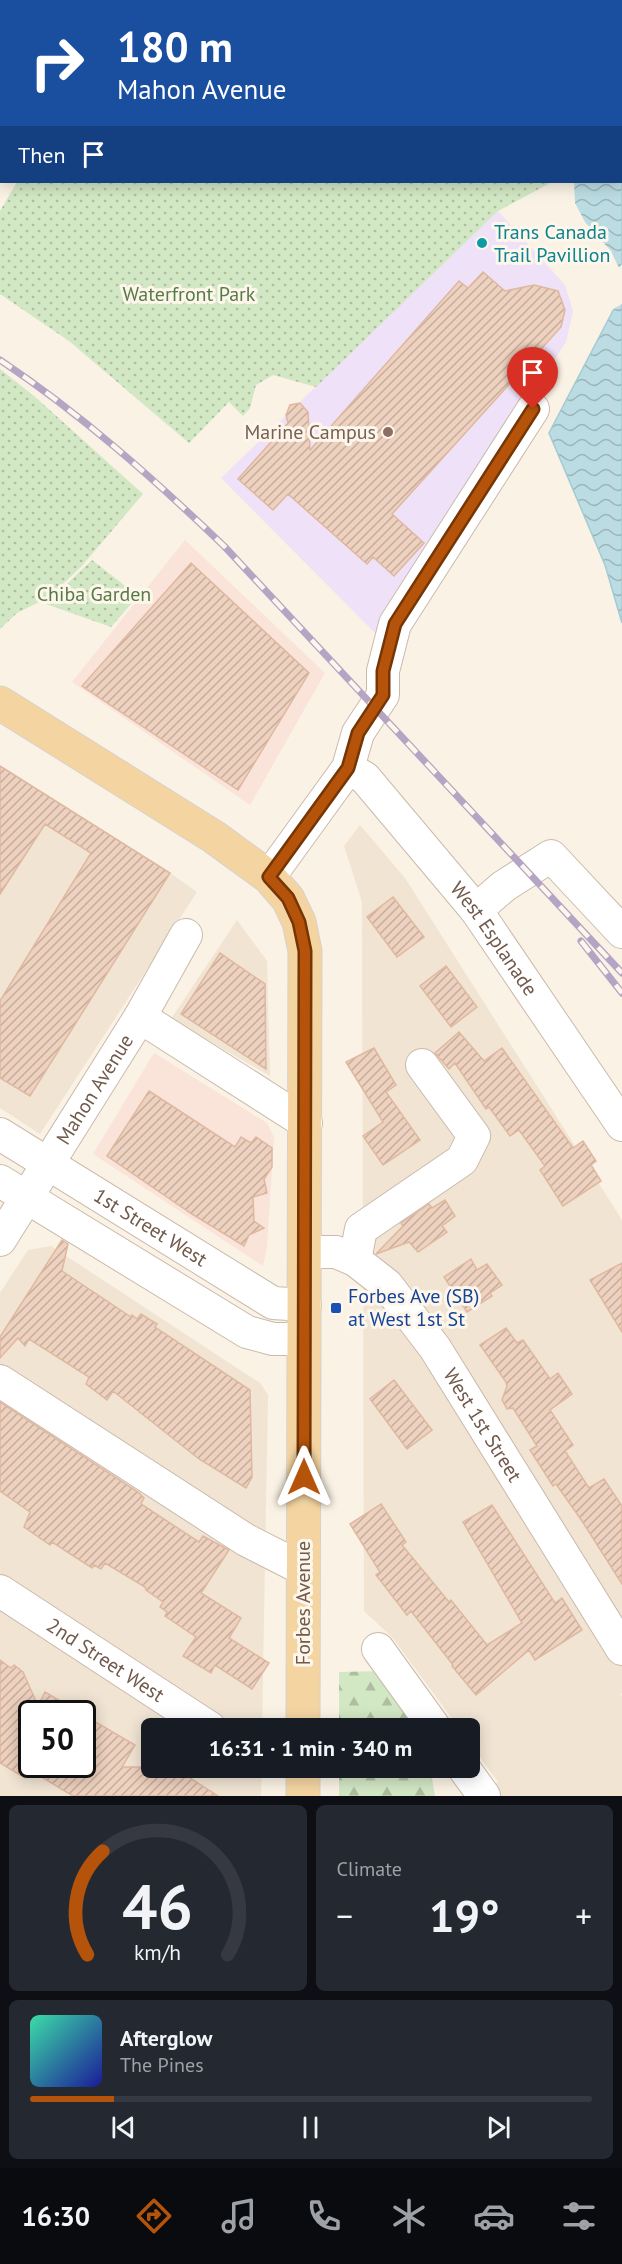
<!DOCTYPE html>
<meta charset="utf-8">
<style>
body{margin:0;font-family:"PT Sans",sans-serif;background:#242831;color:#f1f3f6;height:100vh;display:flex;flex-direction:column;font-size:22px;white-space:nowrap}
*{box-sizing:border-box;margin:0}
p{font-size:20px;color:#9ea1a6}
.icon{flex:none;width:33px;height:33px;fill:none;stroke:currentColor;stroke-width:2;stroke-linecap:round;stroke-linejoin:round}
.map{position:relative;height:1796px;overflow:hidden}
.drawer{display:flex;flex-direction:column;gap:9px;padding:9px;background:#0d0f14;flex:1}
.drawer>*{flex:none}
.banner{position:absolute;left:0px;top:0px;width:622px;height:183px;box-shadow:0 3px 15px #0003;background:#1a4fa0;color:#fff;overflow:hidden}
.speed{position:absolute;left:18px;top:1700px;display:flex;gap:12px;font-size:30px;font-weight:700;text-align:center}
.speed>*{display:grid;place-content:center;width:78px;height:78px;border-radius:50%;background:#171b24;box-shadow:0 3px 15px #0003;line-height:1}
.speed .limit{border:3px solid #111;border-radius:9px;background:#fff;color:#111}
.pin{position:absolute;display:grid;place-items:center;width:51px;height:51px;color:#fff;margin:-62px -26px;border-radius:50% 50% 50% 0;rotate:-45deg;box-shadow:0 0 6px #0007}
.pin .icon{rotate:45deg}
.me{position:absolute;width:66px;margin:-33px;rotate:0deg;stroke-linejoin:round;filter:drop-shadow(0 0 4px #0008)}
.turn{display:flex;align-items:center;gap:21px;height:126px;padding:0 18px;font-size:27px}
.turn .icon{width:78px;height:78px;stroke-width:2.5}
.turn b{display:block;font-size:42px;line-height:51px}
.then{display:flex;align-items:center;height:57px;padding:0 18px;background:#0003;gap:12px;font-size:22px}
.big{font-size:45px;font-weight:700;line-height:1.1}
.drawer .card{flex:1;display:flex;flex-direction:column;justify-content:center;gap:9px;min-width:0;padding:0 21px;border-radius:9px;background:#242831}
.drawer .dial{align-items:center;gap:0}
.dial svg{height:156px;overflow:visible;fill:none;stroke:#363941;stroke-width:7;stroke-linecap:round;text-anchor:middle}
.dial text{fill:#f1f3f6;stroke:none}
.song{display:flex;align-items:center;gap:18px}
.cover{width:72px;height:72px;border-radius:9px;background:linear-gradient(135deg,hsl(160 70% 55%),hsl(240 70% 35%))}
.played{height:6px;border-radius:3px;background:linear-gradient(90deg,#b45309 15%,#363941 15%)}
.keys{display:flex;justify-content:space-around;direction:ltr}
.heat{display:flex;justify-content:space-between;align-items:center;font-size:33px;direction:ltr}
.drawer .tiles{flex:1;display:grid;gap:9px;grid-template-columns:1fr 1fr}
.card:last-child{grid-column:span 2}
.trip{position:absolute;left:141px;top:1718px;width:339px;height:60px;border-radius:9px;background:#171b24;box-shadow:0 3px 15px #0003;font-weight:700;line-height:60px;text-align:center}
.tab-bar{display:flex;height:96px;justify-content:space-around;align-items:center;background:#090b0e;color:#9ea1a6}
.tab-bar .icon{width:42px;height:42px}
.tab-bar .on{color:#b45309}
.tab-bar b{font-size:27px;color:#f1f3f6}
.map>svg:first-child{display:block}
.residential{fill:#f1e4d3;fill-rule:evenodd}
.commercial{fill:#fae3d9}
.education{fill:#efe1f7}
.forest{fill:url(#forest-firs)}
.park{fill:url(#park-dots)}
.water{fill:url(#water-waves);stroke:#a2cbd3;stroke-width:1.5}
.pier{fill:#faf2e4}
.building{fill:url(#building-hatch);stroke:#dfb8a0;stroke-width:1.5}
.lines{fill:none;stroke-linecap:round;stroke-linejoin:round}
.minor-casing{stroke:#cbbaac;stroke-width:34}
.major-casing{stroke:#d7d1cd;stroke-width:35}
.minor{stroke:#fff;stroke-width:32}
.major{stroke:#f4d5a2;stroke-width:33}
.rail-casing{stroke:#b5a4c3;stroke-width:7}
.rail{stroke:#fdf6ea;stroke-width:4.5;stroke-dasharray:14;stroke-linecap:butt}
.route-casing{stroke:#753606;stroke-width:15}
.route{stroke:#b45309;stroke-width:10}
.culture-dot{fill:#0f9aa8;stroke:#fdf6ea;stroke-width:2}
.education-dot{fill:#8d6e63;stroke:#fdf6ea;stroke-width:2}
.transit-dot{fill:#1a4fb4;stroke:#fdf6ea;stroke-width:2}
.labels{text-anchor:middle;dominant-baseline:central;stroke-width:6;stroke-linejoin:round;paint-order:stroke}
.culture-label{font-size:20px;fill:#0d838f;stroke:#fdf6ea;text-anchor:start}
.park-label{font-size:20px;fill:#577b48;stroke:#fdf6ea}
.education-label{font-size:20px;fill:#785e54;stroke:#fdf6ea;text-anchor:end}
.street-label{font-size:20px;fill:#71594c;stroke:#fdf6ea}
.transit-label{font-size:20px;fill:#164399;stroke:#fdf6ea;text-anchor:start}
</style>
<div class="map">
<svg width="622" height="1796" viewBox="0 0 622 1796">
<defs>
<pattern id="forest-firs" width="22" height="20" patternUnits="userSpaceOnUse" patternTransform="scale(1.5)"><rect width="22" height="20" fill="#d2e7c4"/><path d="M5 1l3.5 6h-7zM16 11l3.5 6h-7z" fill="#afbea1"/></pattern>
<pattern id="park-dots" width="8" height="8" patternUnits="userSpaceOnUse" patternTransform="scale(1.5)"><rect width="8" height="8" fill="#d2e7c4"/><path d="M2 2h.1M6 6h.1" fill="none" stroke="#afbea1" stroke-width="1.8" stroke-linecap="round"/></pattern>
<pattern id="water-waves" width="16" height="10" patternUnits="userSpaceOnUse" patternTransform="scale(1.5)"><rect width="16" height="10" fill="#bbdce2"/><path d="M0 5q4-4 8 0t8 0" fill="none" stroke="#9cb5b9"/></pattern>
<pattern id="building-hatch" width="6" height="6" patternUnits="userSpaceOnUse" patternTransform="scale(1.5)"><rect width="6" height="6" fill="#eed1be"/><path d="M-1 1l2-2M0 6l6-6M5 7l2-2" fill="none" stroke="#c5ad9d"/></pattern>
</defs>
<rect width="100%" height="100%" fill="#faf2e4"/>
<!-- residential -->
<path class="residential" d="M0,26l2,1 -2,156z
M0,769l170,104 27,19 -157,242 -40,-26z
M360,825l45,53 217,342v473l-2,1 2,3v99h-143l19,-14 -28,-39v-15h-11l-67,-91 -28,-26 -2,-709 -18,-56z
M237,920l30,41 3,115 -99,-57z
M51,1246l209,137 8,12 -6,333h-110v39h110l-1,29h-261v-503l28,-43zM32,1713h50v51h-50z"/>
<!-- commercial -->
<path class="commercial" d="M185,540l140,133 -75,132 -178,-123z
M154,1053l113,70 7,14 -7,109 -4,20 -170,-112z"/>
<!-- education -->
<path class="education" d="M498,211l67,74 8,26 -7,31 -191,291 -154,-155z"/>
<!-- forest -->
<path class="forest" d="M385,1671l39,57h-85v-56z
M339,1767h91l5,29h-96z"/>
<!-- park -->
<path class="park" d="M119,0h274l2,1 -278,1z
M17,182h535l-54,29 -182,176 -43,-12 -17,10 -6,23 -7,8 -14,-14 -40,41 -120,-102 -69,-47v-83z
M0,369l34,27 109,98 -62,73 -32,30 -32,16 -17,16z
M92,560l46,36 -27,31 -65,-23z"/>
<!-- water -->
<path class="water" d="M393,0h229v623l-17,-58 -56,-132 69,-132 -64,-119h67v-180z"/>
<!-- pier -->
<path class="pier" d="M551,182h23l1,21 10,19 26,29 8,17 3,-4v40l-12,7 5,-10 -54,-80 -10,-18z"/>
<!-- building -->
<path class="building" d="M483,272l22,19 29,-6 24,6 7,19 -4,17 -169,187 32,29 -30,33 -21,-19 -6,7 -79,-70 -15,16 -35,-31 50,-56 -2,-8 4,-10 10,-2 8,9 2,38 149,-169 9,7z
M191,563l118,110 -71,117 -156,-104z
M0,766l170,107 -140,223 -30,-18v-77l91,-148 -46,-29 -45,70z
M393,897l31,40 -27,20 -30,-40z
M220,953l45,31 1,85 -85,-55z
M446,966l31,41 -26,20 -31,-41z
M459,1032l25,29 18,-13 71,100 10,-7 13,20 -5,4 10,16 -38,25 -23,-36 5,-4 -26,-36 -9,6 -21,-29 -3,2 -31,-46 -6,6 -14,-16z
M374,1048l22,37 -10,7 34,48 -37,25 -20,-29 20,-14 -37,-60z
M149,1091l86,56 6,-10 10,6 5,-6 16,11v19l-8,12 3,14 -14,4 1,24 10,7 -15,7 -5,11 -52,-32 -85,-58z
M445,1200l10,16 -13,10 5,6 -29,20 -9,-10 -33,12 27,-28 -2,-3 28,-19 3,4z
M62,1240l6,4 -6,27 69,46 1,-2 5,4 4,-5 16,10 -2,3 95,63 2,87 -6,11 -47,-29 -86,-68 -6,9 -21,-16 3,-7 -60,-38 -4,7 -7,-8 -18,20v-21z
M471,1259l6,11 10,-6 15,21 -12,8 2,3 -25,16 -23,-35z
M622,1263v69l-32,-52z
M506,1328l11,15 6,-3 27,39 8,-6 14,21 -22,16 23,35 -8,6 24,37 15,-9 18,27v78l-40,-63 -26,-37 -3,2 -23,-36 7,-4 -24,-38 -6,1 -5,-9 5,-14 -1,-4 -26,-37z
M394,1380l38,50 -25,19 -37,-50z
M0,1402l138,90 6,6 -3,6 58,38 4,-6 26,14 -28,43 40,25 -12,20 40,25 -17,26 -37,-24 -4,8 -28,-17 13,-19 -31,-21 2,-4 -7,-5 3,-5 -17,-12 -1,-3 -40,-24 -4,6 -7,-4 -2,3 -40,-26 -2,3 -26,-18 6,-15 -30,-21z
M381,1504l25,38 -4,3 47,57 2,-2 36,45 35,-22 -59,-101 29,-17 63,98 7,-5 20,32 -47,30 -6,-10 -53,45 -24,-29 1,-1 -42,-54 -4,4 -31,-40 4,-3 -30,-48z
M0,1660l11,8 3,-3 9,7 15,34 7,-14 36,21h-49v51h50v-50l53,31 -13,22h51l45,29h-145l-43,-26 -5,8 -25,-15z"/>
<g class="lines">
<!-- minor casing -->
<g class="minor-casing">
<g id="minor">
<path id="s1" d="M348,768l17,10 111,132 146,215"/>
<path d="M269,877l79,-109 10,-35 25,-38v-24l12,-47 138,-215"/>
<path d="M476,910l28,-24 47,-30 71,76"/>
<path d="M140,1017l166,106"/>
<path id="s2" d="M0,1134l273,169 32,2"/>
<path d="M0,1181l247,151 26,7h31"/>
<path id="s3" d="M0,1240l140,-223 46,-82"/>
<path id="s4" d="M305,1252h31l19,8 32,25 48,63 187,301"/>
<path d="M355,1260l6,-31 101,-69 12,-24 -52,-71"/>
<path d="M0,1381l246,159 57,29"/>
<path id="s5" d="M0,1591l210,137"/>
<path d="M378,1649l57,79"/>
<path d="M463,1767l21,29"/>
</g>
</g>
<!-- major casing -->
<g class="major-casing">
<path id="major" d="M0,703l214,134 55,40 19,22 11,23 6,29 -2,777
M303,1796v-29"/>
</g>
<!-- minor -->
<use href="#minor" class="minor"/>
<!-- major -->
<use href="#major" class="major"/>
<!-- rail casing -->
<g class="rail-casing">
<path id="rail" d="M0,360c81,54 154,119 224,186l398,427
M581,941l41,52"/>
</g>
<!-- rail -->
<use href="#rail" class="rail"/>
</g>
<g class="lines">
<!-- route casing -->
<g class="route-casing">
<path id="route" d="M304,1477l1,-526 -6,-29 -11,-24 -19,-21 79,-109 10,-35 25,-38v-24l12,-47 138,-215"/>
</g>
<!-- route -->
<use href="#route" class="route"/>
</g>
<!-- markers -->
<circle class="culture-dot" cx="482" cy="243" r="6"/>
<circle class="education-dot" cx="388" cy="432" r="6"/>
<rect class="transit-dot" x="330" y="1302" width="12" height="12" rx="3"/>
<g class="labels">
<!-- culture labels -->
<g class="culture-label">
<text x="494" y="232">Trans Canada<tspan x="494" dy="23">Trail Pavillion</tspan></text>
</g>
<!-- park labels -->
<g class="park-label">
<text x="189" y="294">Waterfront Park</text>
<text x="94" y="594">Chiba Garden</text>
</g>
<!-- education labels -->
<g class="education-label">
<text x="376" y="432">Marine Campus</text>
</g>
<!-- street labels -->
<g class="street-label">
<text stroke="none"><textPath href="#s1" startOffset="226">West Esplanade</textPath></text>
<text stroke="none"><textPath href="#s3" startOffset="178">Mahon Avenue</textPath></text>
<text stroke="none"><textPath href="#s2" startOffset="177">1st Street West</textPath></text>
<text stroke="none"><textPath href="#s4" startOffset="262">West 1st Street</textPath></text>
<text transform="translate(303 1603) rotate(-90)">Forbes Avenue</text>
<text stroke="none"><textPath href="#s5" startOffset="126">2nd Street West</textPath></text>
</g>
<!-- transit labels -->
<g class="transit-label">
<text x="348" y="1296">Forbes Ave (SB)<tspan x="348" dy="23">at West 1st St</tspan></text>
</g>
</g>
</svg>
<div class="speed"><div class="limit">50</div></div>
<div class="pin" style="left:533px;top:409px;background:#d93025"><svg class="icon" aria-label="arrive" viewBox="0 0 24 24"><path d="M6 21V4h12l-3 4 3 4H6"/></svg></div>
<svg class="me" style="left:304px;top:1477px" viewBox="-20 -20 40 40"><path d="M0-17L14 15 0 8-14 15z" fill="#b45309" stroke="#fff" stroke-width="4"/></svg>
<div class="trip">16:31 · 1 min · 340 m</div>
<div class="banner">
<div class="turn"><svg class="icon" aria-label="right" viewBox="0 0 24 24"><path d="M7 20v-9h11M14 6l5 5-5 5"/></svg><div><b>180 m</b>Mahon Avenue</div></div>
<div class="then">Then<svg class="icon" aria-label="arrive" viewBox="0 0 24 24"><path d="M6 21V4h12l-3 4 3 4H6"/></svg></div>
</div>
</div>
<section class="drawer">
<div class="tiles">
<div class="card dial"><svg viewBox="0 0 100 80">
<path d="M14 69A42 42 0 1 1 86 69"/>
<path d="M14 69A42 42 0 0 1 22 16" stroke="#b45309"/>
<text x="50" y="56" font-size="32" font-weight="700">46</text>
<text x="50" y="72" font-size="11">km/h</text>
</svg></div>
<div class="card"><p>Climate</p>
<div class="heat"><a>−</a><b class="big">19°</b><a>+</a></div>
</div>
<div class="card">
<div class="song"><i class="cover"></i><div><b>Afterglow</b><p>The Pines</p></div></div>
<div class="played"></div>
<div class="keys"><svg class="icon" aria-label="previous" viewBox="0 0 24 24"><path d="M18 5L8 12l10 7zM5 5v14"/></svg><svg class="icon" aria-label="pause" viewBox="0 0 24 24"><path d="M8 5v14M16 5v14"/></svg><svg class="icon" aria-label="next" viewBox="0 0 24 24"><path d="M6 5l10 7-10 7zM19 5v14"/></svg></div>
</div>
</div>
</section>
<nav class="tab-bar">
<b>16:30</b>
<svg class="icon on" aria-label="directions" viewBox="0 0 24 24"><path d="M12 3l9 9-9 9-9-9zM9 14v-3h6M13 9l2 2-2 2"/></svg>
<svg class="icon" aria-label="music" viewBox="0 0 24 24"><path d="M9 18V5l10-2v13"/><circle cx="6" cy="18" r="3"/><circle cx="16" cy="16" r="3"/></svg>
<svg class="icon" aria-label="phone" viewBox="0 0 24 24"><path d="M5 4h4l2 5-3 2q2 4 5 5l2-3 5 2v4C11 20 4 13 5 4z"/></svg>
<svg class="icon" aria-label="climate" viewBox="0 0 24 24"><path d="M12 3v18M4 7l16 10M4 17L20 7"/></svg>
<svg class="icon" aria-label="car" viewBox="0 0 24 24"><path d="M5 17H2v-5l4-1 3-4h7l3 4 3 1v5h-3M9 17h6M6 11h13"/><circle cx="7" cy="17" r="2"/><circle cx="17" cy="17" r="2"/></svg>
<svg class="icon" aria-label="filters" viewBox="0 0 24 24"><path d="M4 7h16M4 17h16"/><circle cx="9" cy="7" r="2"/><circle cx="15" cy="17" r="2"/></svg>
</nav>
